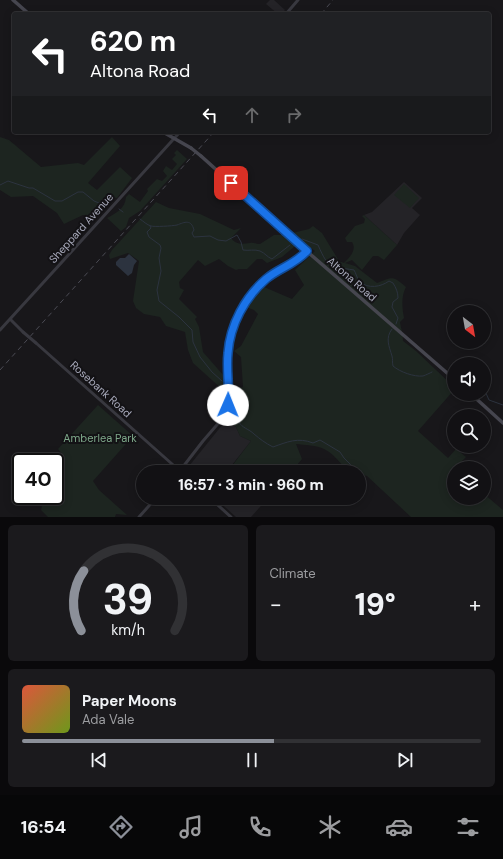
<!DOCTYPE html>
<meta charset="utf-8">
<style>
body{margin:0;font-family:"DM Sans",sans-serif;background:#1b1a1d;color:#f1f3f6;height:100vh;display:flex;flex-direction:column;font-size:15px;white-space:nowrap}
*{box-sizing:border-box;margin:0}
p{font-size:13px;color:#9c9da0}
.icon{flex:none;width:22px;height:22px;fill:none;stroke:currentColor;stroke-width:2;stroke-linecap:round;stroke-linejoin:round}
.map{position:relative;height:517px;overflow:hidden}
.details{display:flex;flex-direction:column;gap:8px;padding:8px;background:#0a090b;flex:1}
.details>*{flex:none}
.top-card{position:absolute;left:12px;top:12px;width:479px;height:122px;border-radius:4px;box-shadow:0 2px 10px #0003,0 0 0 1px #313134;background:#202124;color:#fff;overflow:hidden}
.needle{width:26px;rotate:149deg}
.fabs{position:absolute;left:447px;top:305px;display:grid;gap:8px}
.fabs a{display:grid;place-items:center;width:44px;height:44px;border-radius:50%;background:#121114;box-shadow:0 2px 10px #0003,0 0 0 1px #313134;font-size:20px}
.speed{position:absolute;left:12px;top:453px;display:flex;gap:8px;font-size:20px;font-weight:700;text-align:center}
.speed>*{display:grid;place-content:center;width:52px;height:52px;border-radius:50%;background:#121114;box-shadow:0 2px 10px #0003,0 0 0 1px #313134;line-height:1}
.speed .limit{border:2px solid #111;border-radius:6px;background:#fff;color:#111}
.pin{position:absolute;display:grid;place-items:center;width:34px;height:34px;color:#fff;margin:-17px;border-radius:8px;box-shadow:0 2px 6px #0006}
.me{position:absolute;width:44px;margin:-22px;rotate:1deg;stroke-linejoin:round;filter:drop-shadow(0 0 3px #0008)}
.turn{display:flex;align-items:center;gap:14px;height:84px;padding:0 12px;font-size:18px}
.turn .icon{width:52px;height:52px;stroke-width:2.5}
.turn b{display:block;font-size:28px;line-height:34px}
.lanes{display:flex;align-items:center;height:38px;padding:0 12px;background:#0003;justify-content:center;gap:20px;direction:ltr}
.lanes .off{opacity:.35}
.big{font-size:30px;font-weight:800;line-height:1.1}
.details .widget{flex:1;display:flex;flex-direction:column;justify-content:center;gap:6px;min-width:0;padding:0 14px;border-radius:6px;background:#1b1a1d}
.details .dial{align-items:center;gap:0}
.dial svg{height:104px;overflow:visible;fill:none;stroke:#313134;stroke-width:7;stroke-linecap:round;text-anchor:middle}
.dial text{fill:#f1f3f6;stroke:none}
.song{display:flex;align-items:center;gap:12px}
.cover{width:48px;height:48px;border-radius:6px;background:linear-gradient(135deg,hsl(10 70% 55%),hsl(80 70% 35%))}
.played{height:4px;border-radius:2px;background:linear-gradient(90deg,#8c9099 55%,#313134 55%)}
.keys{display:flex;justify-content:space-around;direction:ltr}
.heat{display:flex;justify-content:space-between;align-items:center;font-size:22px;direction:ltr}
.details .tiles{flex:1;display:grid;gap:8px;grid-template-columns:1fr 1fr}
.widget:last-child{grid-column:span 2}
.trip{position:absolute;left:136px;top:465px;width:230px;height:40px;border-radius:20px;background:#121114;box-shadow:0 2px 10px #0003,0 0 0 1px #313134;font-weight:800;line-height:40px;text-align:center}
.tabs{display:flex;height:64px;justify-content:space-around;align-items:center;background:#070708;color:#9c9da0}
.tabs .icon{width:28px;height:28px}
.tabs .active{color:#8c9099}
.tabs b{font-size:18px;color:#f1f3f6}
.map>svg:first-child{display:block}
.built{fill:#242327}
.green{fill:#1d2520}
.water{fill:#2c333f}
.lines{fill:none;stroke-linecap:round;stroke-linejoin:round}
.stream{stroke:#2c333f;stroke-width:1}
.tertiary{stroke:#38383f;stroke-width:3}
.secondary{stroke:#46464f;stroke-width:3.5}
.rail{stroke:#4b4b54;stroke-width:1;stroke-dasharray:5 4;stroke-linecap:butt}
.tertiary-bridge{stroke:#38383f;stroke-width:3}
.secondary-bridge{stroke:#46464f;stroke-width:3.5}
.route-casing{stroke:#114b97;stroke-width:10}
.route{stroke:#1a73e8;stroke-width:7}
.labels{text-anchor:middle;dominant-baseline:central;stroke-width:4;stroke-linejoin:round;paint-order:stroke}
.street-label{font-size:11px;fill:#a8aabb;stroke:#131215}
.park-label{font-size:11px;fill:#7da789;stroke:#131215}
</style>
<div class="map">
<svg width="503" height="517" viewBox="0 0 503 517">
<rect width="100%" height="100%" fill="#18171a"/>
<!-- built -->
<path class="built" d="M270,0h4l11,10 -4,4h-3l-12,-10z
M404,182l18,16 -10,10 8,7 -16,18 -7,12 -33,-30 8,-3z
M227,419l9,8 4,9 11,5 -19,24 7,7h-53l-1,-1z
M215,498h53l-17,19h-15z"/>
<!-- green -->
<path class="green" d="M0,137l9,3 32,27 37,-4 6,2 28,-28 8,9 -32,37 9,7 23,-23 12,11 -15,20 -5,-1 -5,2 -2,6 -8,13 -14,-3 -19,9 -7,-11 -24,-17 -22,1 -11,-7z
M177,150l10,9 -47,52 -11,7 -3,9 -5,4 -14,-13c9,-5 18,-9 19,-21l3,-3 11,8 8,-11 -1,-2 10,-10 5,2 5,-5 -4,-5 3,-5 6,4 5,-6 -5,-5 4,-4 -2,-2z
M404,184l15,14 -9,10 -16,-13z
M156,202l13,6 31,6 34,16 7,-2 -10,10c5,7 11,6 19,5 3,-1 6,1 10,1l14,-9h10l25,-6 4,-3 9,7 17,28 5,2c6,-6 13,-13 8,-21h-5l-2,-4 10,-12 9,-3 1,-4 -3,-3 2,-1 33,30 -13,15 -6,-4h-5l-11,14 -10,-10 -7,3 10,3 22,17c16,-6 15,-8 29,4 -5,9 -4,20 -2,31l-4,4c1,7 3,12 3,19l13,10 38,36v3l-36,41 30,27 8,-9 10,8 -9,9 3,2h-6v30h30v-4l19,16v7h-92l-44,-41 -8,-2v-2c-17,0 -20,-16 -35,-23 -7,-4 -20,-4 -28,-5l6,15 -11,13h-52l-7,-6 19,-25 -11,-5 -4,-9 -9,-8 6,-14 -2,-16 12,-2 -2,-30 -7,-6 7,-5 17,-32 -4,-4 -8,-3 18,-20 28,12 12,-14 -9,-15 20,-19 -14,-10 -19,16 -15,6 -5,-4h-5l-10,10h-8l-3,1 -8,-4 -9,-7 -14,7 -7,-6 -19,22 1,6 4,2 -5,9 18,18 -2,2 4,8 4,25 21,24 -1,14 -30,-27 -5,-13 -3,-18 -19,-6 -6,-9 -16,-3 -8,-6 -3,-7 6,-40 -11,-8 -18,6 -1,-4 3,-5z
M98,405l35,31 -40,45 6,9 28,25 -11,-1 -1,3h-67l-7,-7 3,-13 11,-1v-11l10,-11v-3l-8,-8 7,-7 -6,-7z"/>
<!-- water -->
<path class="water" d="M129,254l8,7 -3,4 -2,8 -4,3 -12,-11v-3l4,-4h5z"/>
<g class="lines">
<!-- stream -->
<path class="stream" d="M0,185l8,-4 21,7h4l22,13h7l16,-9h5l11,9 5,2 7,-1
M119,209l4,3
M140,219c3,2 7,6 11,7 3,1 22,0 26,-1 8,-3 14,-6 17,5l-2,3 2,4 16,-1 8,4 8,1 11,-6 4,7 2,8c5,1 12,-1 17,1 5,2 7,6 12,8l18,-14
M150,226l1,2 -4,4 2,5 11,8 1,3 -2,10 2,13 -4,19 2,11 20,16 13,13 1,12 7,15 12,15 10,9
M302,239l16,6c11,25 12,21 36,25 2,3 3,9 6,12 8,7 21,5 29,-1l4,2c3,5 5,9 5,15l-5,4 -1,5 6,11 -2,6
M392,329c-7,9 -3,17 0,27 1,3 0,6 1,10 7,6 21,11 30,10 3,-1 7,-3 9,-4
M484,382l1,9 4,9 14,5
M233,394l8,5 1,15 -3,8c3,6 10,7 15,12 6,5 11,9 19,13 14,-5 25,-10 40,-4l7,-3 20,12 4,6 8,8 9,5"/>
<!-- tertiary -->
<path class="tertiary" d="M286,14l12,-14
M10,319l13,13
M0,330l62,-68 118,-130
M36,343l145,129
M179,472l24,-31 19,-22 4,-7 3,-15 -1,-49 2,-10 10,-28 15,-20 13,-13 27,-15 12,-11
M210,498l21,19
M139,517l17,-19"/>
<!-- secondary -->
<path class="secondary" d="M13,0l16,14
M163,132l28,16
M201,156l109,98 144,125
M471,394l32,29"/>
<!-- rail -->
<path class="rail" d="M321,14l12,-14
M0,370l214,-238"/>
<!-- tertiary-bridge -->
<path class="tertiary-bridge" d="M23,332l13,11"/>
<!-- secondary-bridge -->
<path class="secondary-bridge" d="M191,148l10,8"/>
</g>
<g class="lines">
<!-- route casing -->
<g class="route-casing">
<path id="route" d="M228,405c2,-17 -2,-35 0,-52 2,-28 17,-56 38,-74 13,-11 28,-14 41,-28l-76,-68"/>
</g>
<!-- route -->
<use href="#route" class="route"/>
</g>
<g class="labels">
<!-- street labels -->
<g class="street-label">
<text transform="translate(81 228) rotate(-48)">Sheppard Avenue</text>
<text transform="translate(352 279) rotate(41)">Altona Road</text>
<text transform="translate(101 389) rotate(42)">Rosebank Road</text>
</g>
<!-- park labels -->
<g class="park-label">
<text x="100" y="438">Amberlea Park</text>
</g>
</g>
</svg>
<div class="fabs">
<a><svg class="needle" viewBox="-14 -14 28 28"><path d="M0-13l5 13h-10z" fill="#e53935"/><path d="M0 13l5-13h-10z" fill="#9c9da0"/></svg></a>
<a><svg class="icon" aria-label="sound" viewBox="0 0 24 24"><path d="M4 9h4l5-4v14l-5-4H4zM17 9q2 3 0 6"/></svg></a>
<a><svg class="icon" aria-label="search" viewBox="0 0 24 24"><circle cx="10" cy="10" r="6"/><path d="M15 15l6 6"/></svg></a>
<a><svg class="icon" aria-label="layers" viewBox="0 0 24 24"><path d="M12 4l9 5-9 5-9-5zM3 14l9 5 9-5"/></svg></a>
</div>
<div class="speed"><div class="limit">40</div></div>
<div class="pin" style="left:231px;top:183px;background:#d93025"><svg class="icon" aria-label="arrive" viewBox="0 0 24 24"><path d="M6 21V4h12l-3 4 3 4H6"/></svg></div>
<svg class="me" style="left:228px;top:405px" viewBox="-20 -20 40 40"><circle r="19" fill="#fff"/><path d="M0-13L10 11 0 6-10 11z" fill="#1a73e8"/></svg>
<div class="trip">16:57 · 3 min · 960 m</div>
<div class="top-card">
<div class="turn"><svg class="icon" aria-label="left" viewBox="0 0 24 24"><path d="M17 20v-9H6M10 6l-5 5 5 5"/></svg><div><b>620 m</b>Altona Road</div></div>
<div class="lanes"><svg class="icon" aria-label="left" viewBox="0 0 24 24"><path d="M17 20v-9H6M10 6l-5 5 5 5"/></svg><svg class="icon off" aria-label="ahead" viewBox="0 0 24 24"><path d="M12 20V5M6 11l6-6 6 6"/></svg><svg class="icon off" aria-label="right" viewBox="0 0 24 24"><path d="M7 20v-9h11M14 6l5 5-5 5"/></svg></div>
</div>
</div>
<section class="details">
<div class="tiles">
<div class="widget dial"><svg viewBox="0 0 100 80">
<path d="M14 69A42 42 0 1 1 86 69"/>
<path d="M14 69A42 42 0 0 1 16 23" stroke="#8c9099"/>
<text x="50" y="56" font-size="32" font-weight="700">39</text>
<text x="50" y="72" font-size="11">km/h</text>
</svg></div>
<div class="widget"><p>Climate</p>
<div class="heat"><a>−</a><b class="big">19°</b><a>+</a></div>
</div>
<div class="widget">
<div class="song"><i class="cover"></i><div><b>Paper Moons</b><p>Ada Vale</p></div></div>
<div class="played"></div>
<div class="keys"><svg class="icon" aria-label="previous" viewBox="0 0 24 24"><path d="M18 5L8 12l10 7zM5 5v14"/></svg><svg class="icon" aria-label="pause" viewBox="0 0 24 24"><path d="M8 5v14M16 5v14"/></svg><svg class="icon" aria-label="next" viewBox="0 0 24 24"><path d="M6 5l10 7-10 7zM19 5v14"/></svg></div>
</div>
</div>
</section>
<nav class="tabs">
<b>16:54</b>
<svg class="icon active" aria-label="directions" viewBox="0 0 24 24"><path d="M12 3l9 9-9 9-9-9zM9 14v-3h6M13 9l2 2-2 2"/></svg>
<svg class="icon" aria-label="music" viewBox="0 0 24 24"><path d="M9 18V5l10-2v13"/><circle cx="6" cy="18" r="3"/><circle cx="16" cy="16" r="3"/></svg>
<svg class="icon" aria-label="phone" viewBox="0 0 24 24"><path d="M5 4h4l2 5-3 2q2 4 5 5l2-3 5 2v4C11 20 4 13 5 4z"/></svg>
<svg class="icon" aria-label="climate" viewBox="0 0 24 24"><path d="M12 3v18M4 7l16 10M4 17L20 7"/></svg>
<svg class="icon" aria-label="car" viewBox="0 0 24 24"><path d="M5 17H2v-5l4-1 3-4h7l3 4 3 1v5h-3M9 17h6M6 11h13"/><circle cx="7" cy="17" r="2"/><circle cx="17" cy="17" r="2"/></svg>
<svg class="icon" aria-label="filters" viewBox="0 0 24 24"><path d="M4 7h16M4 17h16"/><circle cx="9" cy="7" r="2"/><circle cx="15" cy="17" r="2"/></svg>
</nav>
